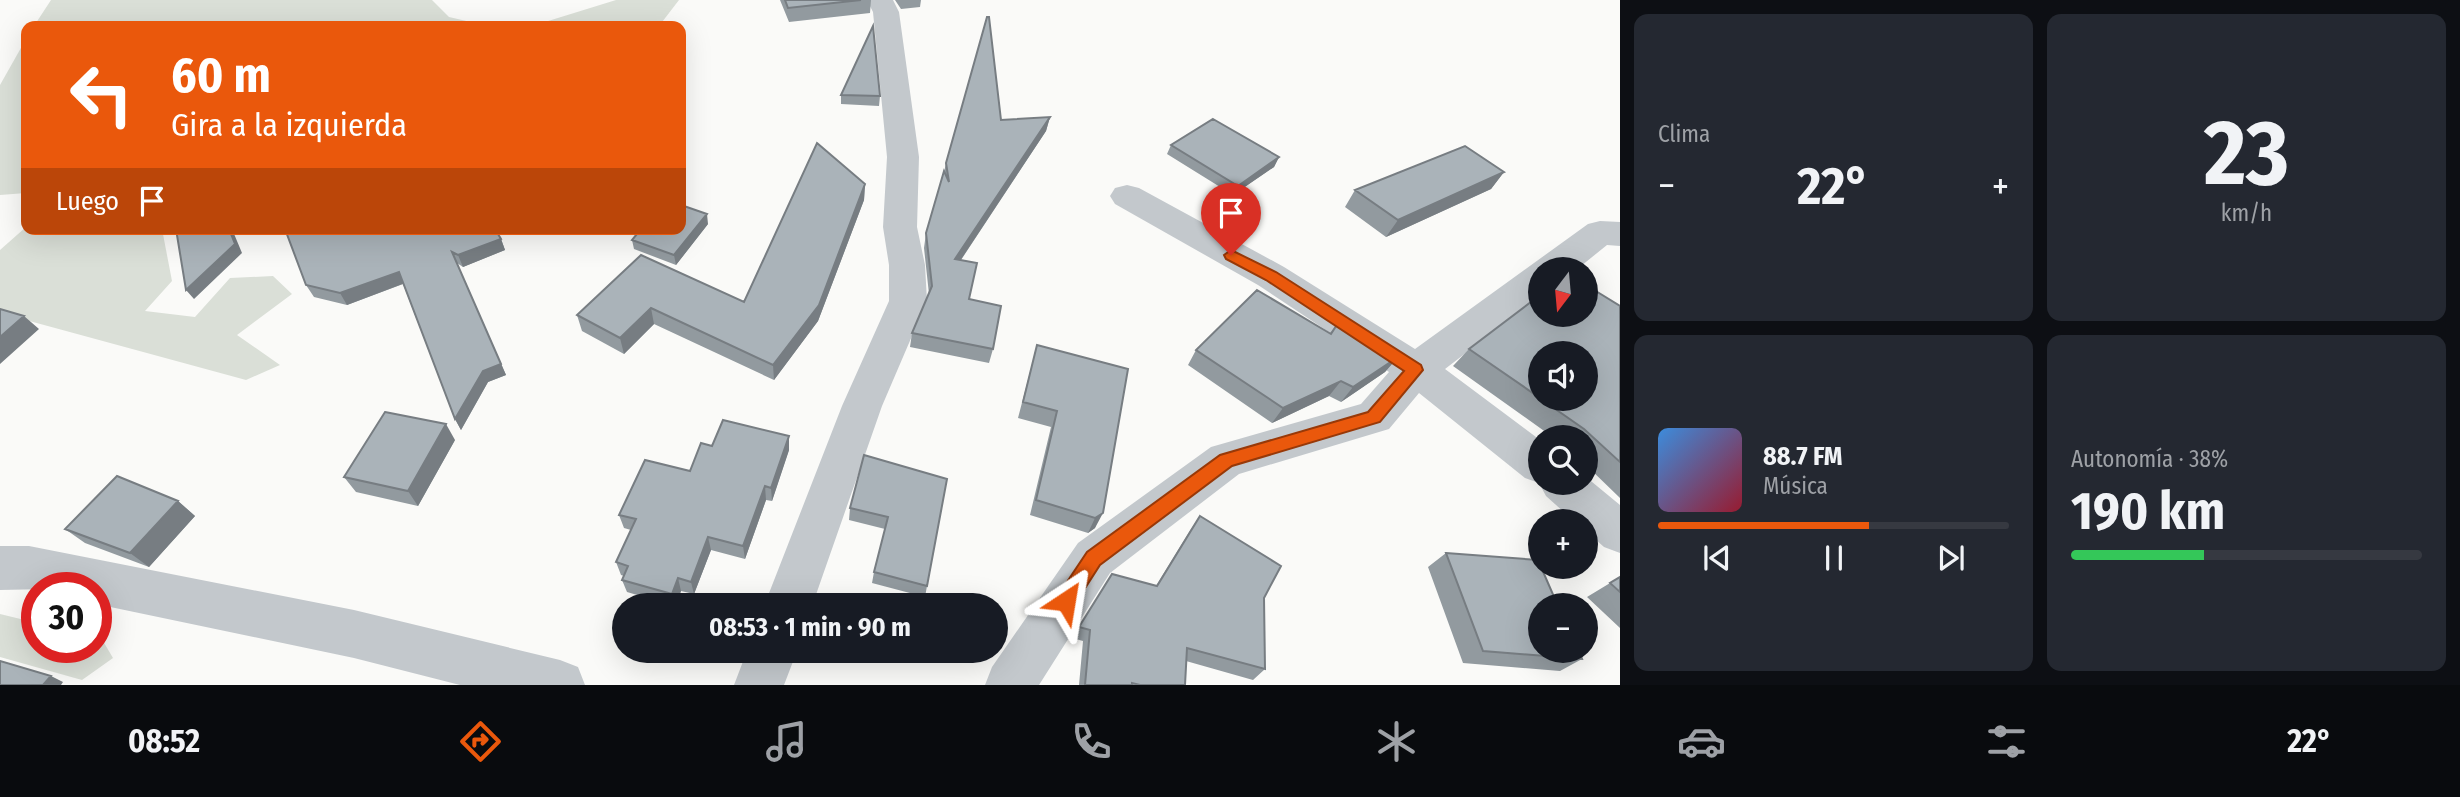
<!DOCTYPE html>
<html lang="es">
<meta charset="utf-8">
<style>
body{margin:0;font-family:"Fira Sans Condensed",sans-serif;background:#242831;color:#f1f3f6;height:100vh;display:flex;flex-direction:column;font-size:26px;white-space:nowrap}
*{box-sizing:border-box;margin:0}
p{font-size:23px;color:#9ea1a6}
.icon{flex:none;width:38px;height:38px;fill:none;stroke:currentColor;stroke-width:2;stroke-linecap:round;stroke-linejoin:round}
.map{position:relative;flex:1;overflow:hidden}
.drawer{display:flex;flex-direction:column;gap:14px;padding:14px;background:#0d0f14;width:840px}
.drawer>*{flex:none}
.top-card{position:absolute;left:21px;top:21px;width:665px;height:214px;border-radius:14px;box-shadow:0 7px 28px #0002;background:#ea580c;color:#fff;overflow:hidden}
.needle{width:46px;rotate:196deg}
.tools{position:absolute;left:1528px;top:257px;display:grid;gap:14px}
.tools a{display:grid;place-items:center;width:70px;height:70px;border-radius:50%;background:#171b24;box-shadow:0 7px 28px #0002;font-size:35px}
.speed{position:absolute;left:21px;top:572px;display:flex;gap:14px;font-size:35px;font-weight:700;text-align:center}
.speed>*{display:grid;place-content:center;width:91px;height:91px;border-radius:50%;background:#171b24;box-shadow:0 7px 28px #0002;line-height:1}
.speed .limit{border:10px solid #d22;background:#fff;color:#111}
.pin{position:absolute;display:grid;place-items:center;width:60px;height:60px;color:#fff;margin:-72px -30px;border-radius:50% 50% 50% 0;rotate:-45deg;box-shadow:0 0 7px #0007}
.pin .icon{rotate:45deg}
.me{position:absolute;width:77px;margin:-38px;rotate:33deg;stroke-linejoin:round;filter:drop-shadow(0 0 5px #0008)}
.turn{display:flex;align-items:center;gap:24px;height:147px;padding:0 35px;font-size:32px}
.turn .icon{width:91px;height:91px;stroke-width:2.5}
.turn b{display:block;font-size:49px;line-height:60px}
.then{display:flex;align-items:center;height:66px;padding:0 35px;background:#0003;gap:14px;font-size:26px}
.big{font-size:52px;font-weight:700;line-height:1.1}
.drawer .tile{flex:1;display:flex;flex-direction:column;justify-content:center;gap:10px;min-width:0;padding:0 24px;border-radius:14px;background:#242831}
.drawer .dial{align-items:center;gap:0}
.dial b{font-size:91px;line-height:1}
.song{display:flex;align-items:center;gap:21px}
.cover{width:84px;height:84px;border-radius:10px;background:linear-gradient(135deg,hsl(210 70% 55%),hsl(350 70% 35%))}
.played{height:7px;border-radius:4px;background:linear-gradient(90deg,#ea580c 60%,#363941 60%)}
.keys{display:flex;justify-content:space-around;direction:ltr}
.heat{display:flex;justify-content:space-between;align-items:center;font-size:38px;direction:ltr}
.charge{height:10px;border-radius:5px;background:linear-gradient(90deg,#34c759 38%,#363941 0)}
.drawer .tiles{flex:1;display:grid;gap:14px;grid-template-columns:repeat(2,1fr)}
.trip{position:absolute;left:612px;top:593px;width:396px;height:70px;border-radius:35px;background:#171b24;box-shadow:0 7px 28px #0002;font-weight:700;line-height:70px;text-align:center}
.tab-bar{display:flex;height:112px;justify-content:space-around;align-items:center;background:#090b0e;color:#9ea1a6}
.tab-bar .icon{width:49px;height:49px}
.tab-bar .selected{color:#ea580c}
.tab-bar b{font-size:32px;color:#f1f3f6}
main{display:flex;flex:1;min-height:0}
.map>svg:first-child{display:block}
.green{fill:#dadfd7}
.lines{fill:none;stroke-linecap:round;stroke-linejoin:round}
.minor{fill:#c3c8cc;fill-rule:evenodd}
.wall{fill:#929a9f;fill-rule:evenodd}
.shaded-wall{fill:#777d82}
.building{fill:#aab3b9;stroke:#777d82;stroke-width:2}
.route{fill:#ea580c;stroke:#983908;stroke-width:2}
</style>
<main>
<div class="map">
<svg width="1620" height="685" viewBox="0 0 1620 685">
<rect width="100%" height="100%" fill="#fafaf8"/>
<!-- green -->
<path class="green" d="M51,0h381l17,17 39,9h-454z
M616,0h63l-20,26h-127z
M26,39v154l-26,2v-110z
M26,227l136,2 10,52 -27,30 50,6 35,-39 43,-2 19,18 -55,41 43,30 -34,15 -246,-67v-63z
M0,614l37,9v25h59v-13l4,1 13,22 -31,22 -82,-23z"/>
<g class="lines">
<!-- minor -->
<path class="minor" d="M867,0h26l6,12 20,145 -2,70 8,38 2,36 -45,105 -70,200h-48l78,-200 47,-105v-36l-6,-38 4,-70 -14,-145z
M1127,185l12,3 145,79 131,82 173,-125 12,-3 20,1v24l-13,-1 -31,25h-36v26l-95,73 95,71v43h46v-6l34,28v48l-16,-6 -18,-16v-9h-11l-29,-26 -7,-13 -14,-5 -106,-85 -30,36 -150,45 -129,99 -71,112h-54l7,-18 86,-124 133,-96 150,-43 28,-32 -131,-87 -143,-81 -5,-8 5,-8z
M0,546h29l325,64 206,50 18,7 7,18h-125l-106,-27 -258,-54v-16l-96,2z
M747,651h50l-13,34h-50z"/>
</g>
<!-- wall -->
<path class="wall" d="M780,0h91l-1,13 -81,9z
M895,0h26l-1,7 -19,2z
M841,95l39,1 -1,10 -38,-2z
M1050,117l-4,14 -85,129 8,39 24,50 -4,14 -79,-16 2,-14 17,-39 -5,-46 2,-15 18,-61 2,-9 55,-43z
M1171,145l108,12 -5,10 -41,28 -66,-41z
M1504,172l-13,17 -105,48 -41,-30 10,-17z
M865,184l-1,16 -46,121 -44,59 -120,-56 -30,30 -42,-23 -5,-16 64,-60 103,47z
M708,224l-32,41 -42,-16 -2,-9z
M501,239l4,11 -42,17 -6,-4 49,112 -18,7 -27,48 -6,-11 -52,-135 -56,21 -33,-8 -8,-12z
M1620,306v192l-34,-33v-27h-32l-101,-72 16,-17zM1540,354l46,45h-46z
M1340,320l58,37 -13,15 -44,30 -12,-6 -57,27 -84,-58 8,-15 134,-17z
M1037,345l91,24 -33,159 -7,5 -58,-18 21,-88 -33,-9z
M789,436v14l-17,51 -6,-1 -21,59 -34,-9 -17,44 -13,-3 -6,15 -48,-14 -5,-12 2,-4 -3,-1 -5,-13 15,-32 -7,-2 -5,-13 71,-44 22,-25z
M455,440l-37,66 -62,-14 -12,-15z
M864,455l63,131 -2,11 -53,-14 2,-11 11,-43 -36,-9 1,-12z
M178,501l17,15 -46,51 -64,-24 -20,-14z
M1200,516l64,82 1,71 -12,11 -67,-19 -1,24h-106l4,-44 -11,-3 40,-64 44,12 35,-57z
M1446,553l136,106 -22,12 -97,-8 -35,-96z
M1620,577v51l-33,-31z"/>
<!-- shaded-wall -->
<path class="shaded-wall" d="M1050,117l-4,14 -94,142 3,-14z
M1279,157l-5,10 -41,28 5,-9z
M1504,172l-13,17 -105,48 12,-17z
M865,184l-1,16 -46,121 -44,59 -1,-15z
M707,214l1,10 -32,41 -2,-10z
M229,229h3l10,24 -48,46 -8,-9z
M501,239l4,11 -42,17 -5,-12z
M452,252l54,123 -18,7 -27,48 -6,-11 28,-48z
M399,272l6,11 -58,22 -7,-12z
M651,308l3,16 -30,30 -4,-16z
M24,316l15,13 -39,35v-27z
M1398,357l-13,15 -44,30 12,-15z
M1341,381l-12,15 -57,27 11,-15z
M446,424l9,16 -37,66 -10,-15z
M789,436v14l-17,51 -1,-13z
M765,486l1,14 -21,59 -2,-13z
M178,501l17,15 -46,51 -19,-14z
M1103,513l-8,15 -7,5 7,-15z
M708,537l3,13 -17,44 -3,-12z
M678,578l3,13 -6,15 -3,-12z
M51,676l12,6 -2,3h-18z"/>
<!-- building -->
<path class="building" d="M785,0h76l-73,8z
M987,17h2l12,103 49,-3 -95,142 22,4 -8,36 32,7 -8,43 -81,-16 20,-47 -6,-53 18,-62 5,11 -3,-19z
M873,26l7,70 -39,-1z
M1213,119l66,38 -41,29 -67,-41z
M817,143l48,41 -46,121 -46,60 -122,-57 -31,30 -43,-23 64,-60 103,47z
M1465,146l39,26 -106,48 -43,-30z
M681,205l26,9 -33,41 -42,-15 9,-11h40z
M176,229h53l6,15 -49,46z
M285,229h210l6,10 -43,16 -6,-3 49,112 -18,7 -28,48 -56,-147 -59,21 -34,-8z
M1586,285l34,21v156l-36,-33 -43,-30h45v-45h-46v44l-71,-49 71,-54v20h46z
M1257,290l74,44 9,-14 58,37 -45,30 -12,-6 -58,27 -87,-58z
M0,309l24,7 -24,21z
M1037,345l91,24 -25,144 -8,5 -59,-18 21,-89 -34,-9z
M385,412l61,12 -38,67 -64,-14z
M723,420l66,16 -18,52 -6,-2 -22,60 -35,-9 -17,45 -13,-4 -6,16 -50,-14 6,-14 -12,-4 20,-43 -17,-4 26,-55 45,11 11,-28 11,3z
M864,455l83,24 -20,107 -53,-14 14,-55 -38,-9z
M117,476l61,25 -48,52 -65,-24z
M1200,516l81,50 -17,32 1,71 -78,-21 -2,37h-45l-8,-2v2h-47l5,-55 -11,-3 33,-53 45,12z
M1446,553l92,7 20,46h-18v45h39l3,8 -99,-8z
M1620,577v15l-10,-9z
M0,661l51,15 -8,9h-43z"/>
<!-- route -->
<path class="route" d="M1231,250l45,22 145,93 2,5 -43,52 -148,44 -132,99 -27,42 -7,3 -7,-3 -3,-6 3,-7 28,-42 133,-97 148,-43 36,-41 -138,-91 -40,-21 -2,-4z"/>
</svg>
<div class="tools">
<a><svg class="needle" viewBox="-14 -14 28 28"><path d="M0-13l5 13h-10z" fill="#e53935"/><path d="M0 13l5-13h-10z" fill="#9ea1a6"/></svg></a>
<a><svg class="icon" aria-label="sound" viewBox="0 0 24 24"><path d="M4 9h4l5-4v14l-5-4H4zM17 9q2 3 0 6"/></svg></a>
<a><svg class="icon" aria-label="search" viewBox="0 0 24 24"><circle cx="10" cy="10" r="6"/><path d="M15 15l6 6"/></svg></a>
<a>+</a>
<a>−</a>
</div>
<div class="speed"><div class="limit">30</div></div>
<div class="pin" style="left:1231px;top:255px;background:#d93025"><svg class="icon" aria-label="arrive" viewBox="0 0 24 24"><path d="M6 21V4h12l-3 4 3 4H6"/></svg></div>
<svg class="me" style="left:1066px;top:601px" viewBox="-20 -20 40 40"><path d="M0-17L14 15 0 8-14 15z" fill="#ea580c" stroke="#fff" stroke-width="4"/></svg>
<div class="trip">08:53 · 1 min · 90 m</div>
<div class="top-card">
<div class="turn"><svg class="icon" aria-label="left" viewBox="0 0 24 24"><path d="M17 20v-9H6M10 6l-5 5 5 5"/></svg><div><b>60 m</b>Gira a la izquierda</div></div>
<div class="then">Luego<svg class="icon" aria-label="arrive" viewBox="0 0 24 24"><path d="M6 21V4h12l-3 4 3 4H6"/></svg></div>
</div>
</div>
<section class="drawer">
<div class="tiles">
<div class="tile"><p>Clima</p>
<div class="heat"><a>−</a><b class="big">22°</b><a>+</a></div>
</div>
<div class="tile dial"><b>23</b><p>km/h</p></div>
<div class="tile">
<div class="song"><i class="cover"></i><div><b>88.7 FM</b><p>Música</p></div></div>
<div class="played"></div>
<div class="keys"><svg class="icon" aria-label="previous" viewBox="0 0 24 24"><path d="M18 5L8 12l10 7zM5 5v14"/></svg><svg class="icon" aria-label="pause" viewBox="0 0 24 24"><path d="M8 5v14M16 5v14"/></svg><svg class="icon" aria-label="next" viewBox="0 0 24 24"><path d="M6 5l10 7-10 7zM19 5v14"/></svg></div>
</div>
<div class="tile"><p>Autonomía · 38%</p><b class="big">190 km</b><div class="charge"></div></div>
</div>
</section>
</main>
<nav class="tab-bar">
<b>08:52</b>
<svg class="icon selected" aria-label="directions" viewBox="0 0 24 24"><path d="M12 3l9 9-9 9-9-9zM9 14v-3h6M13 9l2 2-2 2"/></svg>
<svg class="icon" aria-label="music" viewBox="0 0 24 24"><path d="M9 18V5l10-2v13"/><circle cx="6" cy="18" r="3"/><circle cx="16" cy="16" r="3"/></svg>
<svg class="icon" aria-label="phone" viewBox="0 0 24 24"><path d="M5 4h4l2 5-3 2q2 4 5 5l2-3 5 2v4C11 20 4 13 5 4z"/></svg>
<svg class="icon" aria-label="climate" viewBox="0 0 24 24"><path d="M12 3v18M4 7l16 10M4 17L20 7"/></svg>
<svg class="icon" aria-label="car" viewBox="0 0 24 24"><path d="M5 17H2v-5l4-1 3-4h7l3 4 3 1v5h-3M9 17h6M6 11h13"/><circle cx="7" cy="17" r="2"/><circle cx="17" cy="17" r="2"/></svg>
<svg class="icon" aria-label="filters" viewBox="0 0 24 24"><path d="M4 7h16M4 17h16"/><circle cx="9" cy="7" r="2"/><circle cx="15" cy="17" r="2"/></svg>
<b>22°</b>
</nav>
